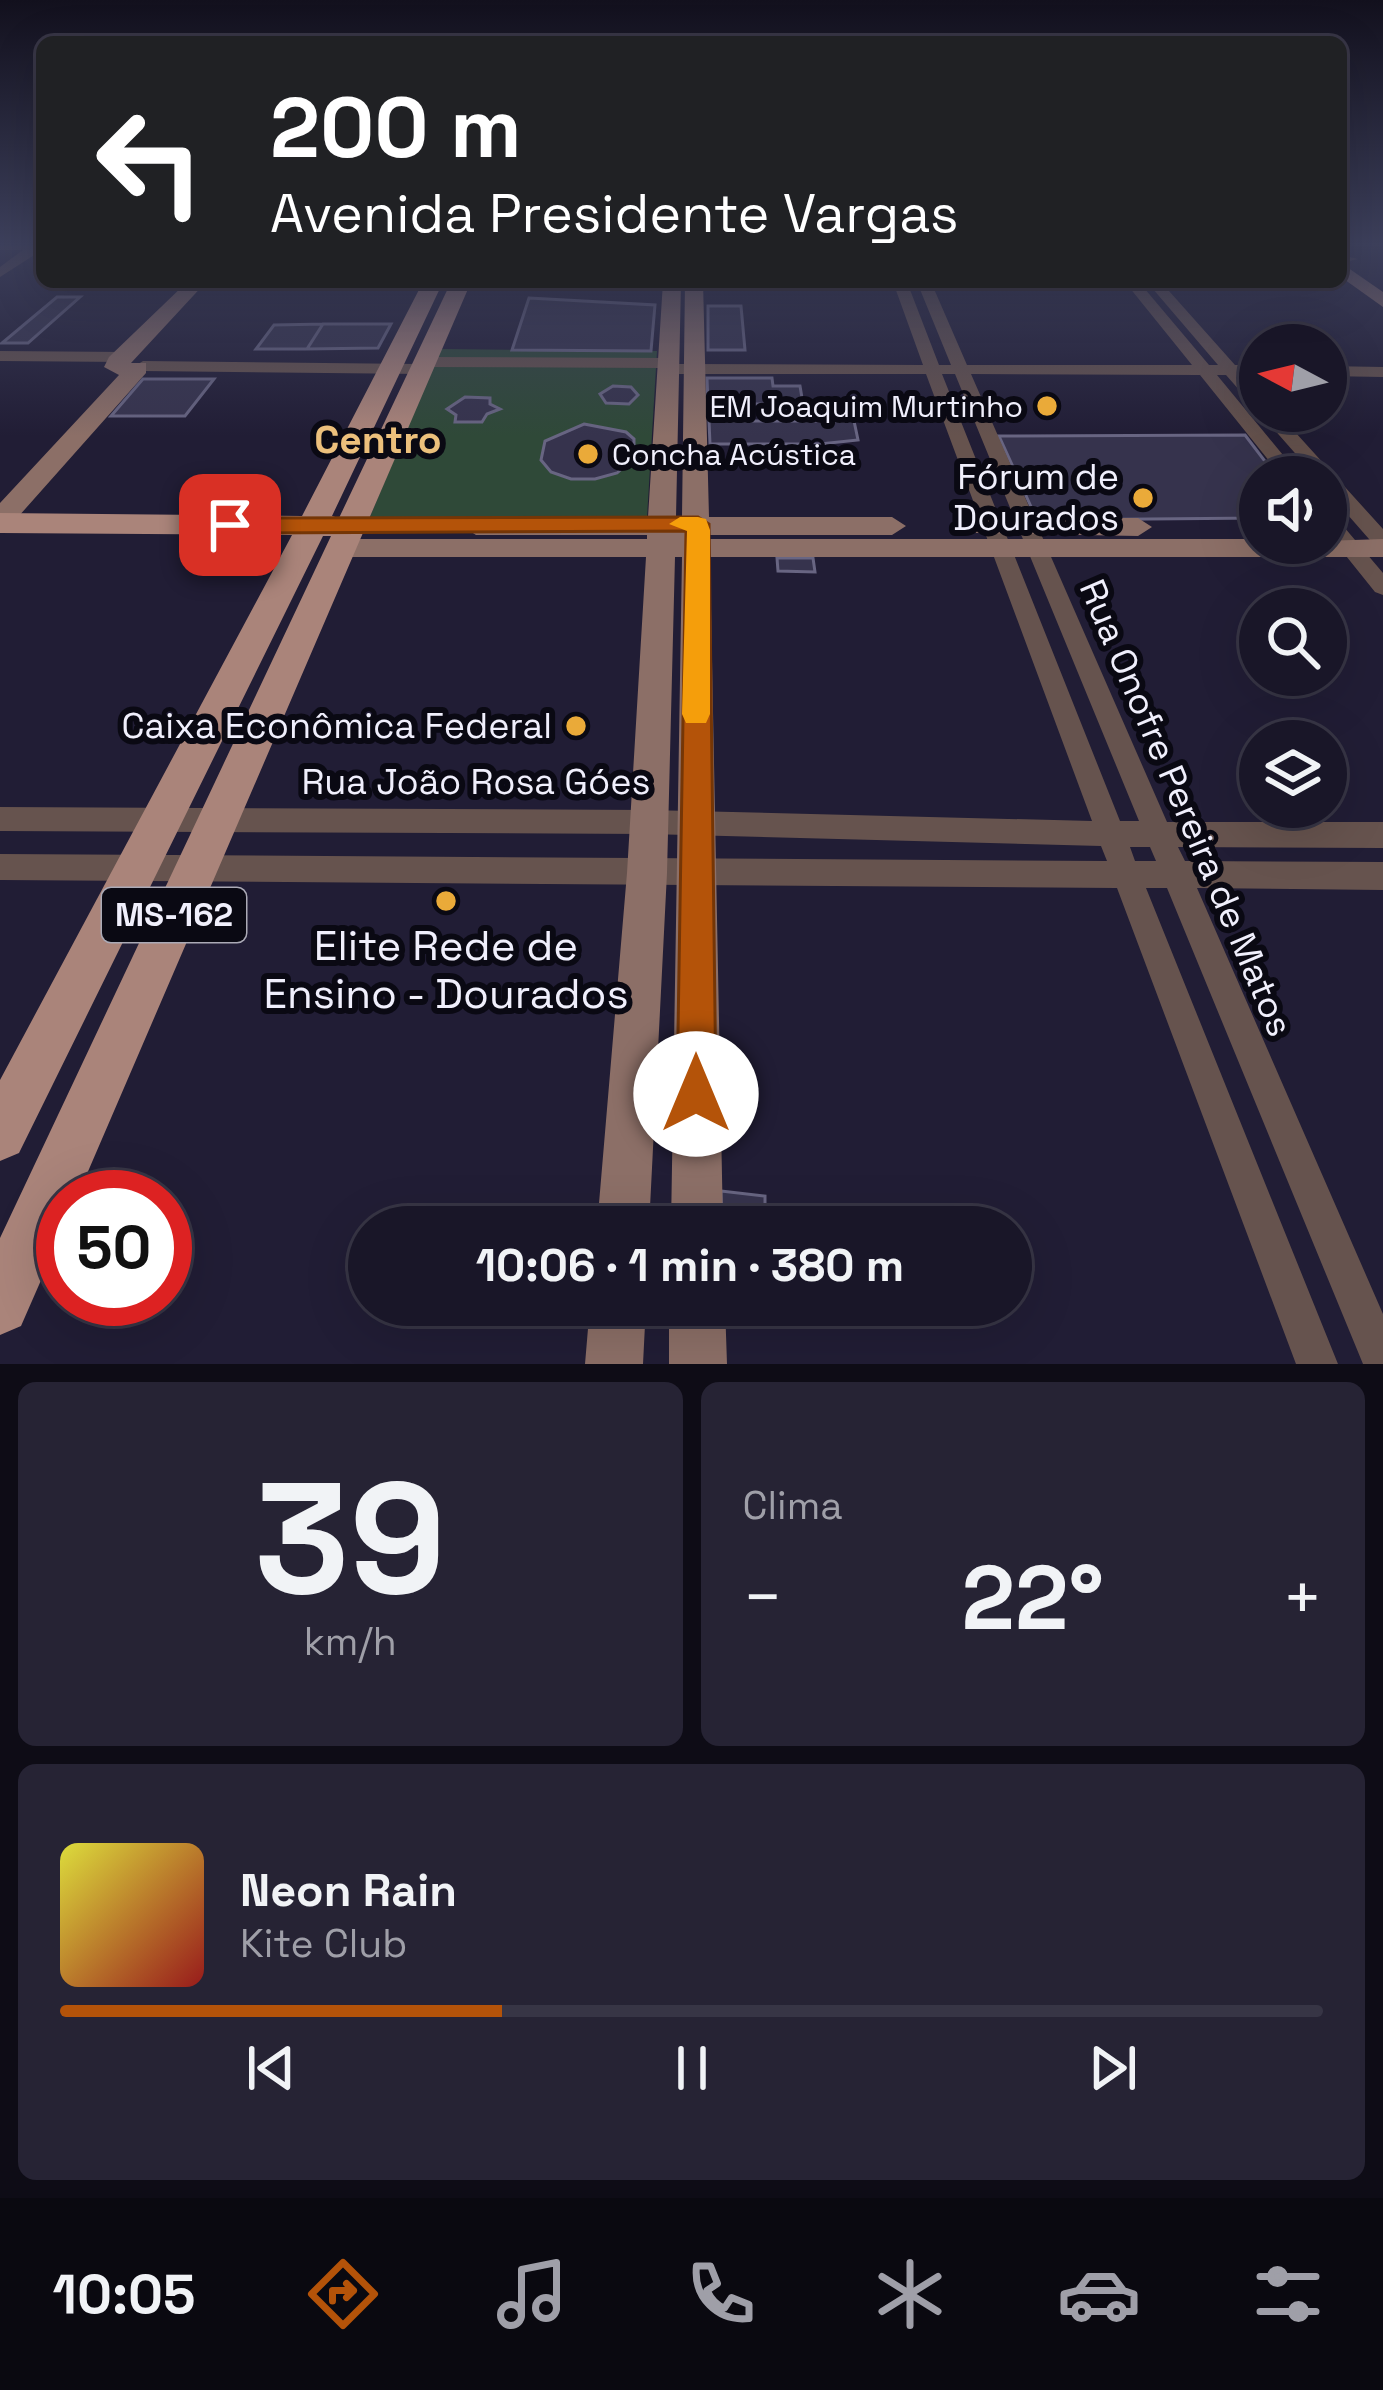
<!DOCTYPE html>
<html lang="pt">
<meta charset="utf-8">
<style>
body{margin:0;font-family:"Space Grotesk",sans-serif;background:#262334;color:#f1f3f6;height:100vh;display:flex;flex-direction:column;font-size:45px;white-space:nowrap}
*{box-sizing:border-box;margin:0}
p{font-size:39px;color:#9f9fa8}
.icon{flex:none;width:66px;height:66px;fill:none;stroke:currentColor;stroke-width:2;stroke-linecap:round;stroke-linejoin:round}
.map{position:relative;height:1364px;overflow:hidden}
.side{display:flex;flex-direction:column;gap:18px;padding:18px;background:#0e0c16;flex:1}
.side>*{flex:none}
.hud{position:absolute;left:36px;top:36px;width:1311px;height:252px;border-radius:18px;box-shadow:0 12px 48px #0002,0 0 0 3px #373545;background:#202124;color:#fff;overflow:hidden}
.needle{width:78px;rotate:277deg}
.buttons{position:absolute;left:1239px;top:324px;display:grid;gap:24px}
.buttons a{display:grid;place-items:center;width:108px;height:108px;border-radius:50%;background:#191628;box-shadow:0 12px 48px #0002,0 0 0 3px #373545;font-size:60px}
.speed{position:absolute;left:36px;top:1170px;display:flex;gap:24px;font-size:60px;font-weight:700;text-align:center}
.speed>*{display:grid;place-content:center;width:156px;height:156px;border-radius:50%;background:#191628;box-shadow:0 12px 48px #0002,0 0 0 3px #373545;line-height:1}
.speed .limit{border:18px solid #d22;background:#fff;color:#111}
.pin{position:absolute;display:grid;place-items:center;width:102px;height:102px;color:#fff;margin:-51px;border-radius:24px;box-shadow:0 6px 18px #0006}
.me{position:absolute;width:132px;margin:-66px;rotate:0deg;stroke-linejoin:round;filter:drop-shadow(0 0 9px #0008)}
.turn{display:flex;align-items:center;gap:42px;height:252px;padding:0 36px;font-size:54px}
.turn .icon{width:156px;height:156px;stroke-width:2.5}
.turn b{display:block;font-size:84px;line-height:102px}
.big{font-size:90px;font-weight:800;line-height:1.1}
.side .widget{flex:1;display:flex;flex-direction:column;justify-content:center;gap:18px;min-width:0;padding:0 42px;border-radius:18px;background:#262334}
.side .dial{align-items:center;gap:0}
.dial b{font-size:156px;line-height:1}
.song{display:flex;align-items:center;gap:36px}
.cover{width:144px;height:144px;border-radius:18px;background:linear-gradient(135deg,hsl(60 70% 55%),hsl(0 70% 35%))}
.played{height:12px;border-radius:6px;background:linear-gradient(90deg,#b45309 35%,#373545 35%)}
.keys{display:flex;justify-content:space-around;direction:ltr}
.heat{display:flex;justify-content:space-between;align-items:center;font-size:66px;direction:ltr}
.side .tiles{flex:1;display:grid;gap:18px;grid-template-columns:1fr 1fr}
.widget:last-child{grid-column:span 2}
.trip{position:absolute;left:348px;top:1206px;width:684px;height:120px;border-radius:60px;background:#191628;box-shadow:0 12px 48px #0002,0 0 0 3px #373545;font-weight:800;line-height:120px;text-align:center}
.menu{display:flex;height:192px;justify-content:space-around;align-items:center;background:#0a0910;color:#9f9fa8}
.menu .icon{width:84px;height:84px}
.menu .on{color:#b45309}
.menu b{font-size:54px;color:#f1f3f6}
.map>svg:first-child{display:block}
.green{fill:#2f4938}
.building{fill:#36334d;stroke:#686582;stroke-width:3}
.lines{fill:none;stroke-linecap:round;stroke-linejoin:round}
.street{fill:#66534e;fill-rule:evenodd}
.secondary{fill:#8c6f67;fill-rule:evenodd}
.primary{fill:#aa847a;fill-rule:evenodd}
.route{fill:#b45309;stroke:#753606;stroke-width:3}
.slow{fill:#f59e0b}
.poi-dot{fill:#eaaa39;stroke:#0a0913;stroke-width:4.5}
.labels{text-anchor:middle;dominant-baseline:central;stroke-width:12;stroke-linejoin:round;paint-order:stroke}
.far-poi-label{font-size:30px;fill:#f0effc;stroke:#0a0913;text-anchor:end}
.shield{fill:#0a0913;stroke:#abaab6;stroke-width:3}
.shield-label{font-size:33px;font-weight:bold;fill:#f0effc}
.poi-label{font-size:36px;fill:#f0effc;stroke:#0a0913;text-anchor:end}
.street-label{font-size:36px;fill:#f0effc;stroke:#0a0913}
.far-district-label{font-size:39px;font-weight:bold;fill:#ecc07c;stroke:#0a0913}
.near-poi-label{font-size:42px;fill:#f0effc;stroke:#0a0913}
</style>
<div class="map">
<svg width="1383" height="1364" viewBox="0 0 1383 1364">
<rect width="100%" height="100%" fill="#211d35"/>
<!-- green -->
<path class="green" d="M440,349l217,2 -10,167 -278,1z"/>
<!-- building -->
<path class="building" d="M57,297h23l-52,46h-26z
M529,298l126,7 -4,46 -139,-1z
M708,306h33l4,44h-37z
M323,324h68l-13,24 -71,1z
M323,324l-16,25h-51l18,-24z
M707,378h65l1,8h27l3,18h-95z
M143,379h71l-29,37h-74z
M613,386l18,1 7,8 -9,9 -23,-1 -6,-9z
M465,397l25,1v6l10,5 -13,5 -5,8h-27l1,-7 -9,-6z
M709,421h145l4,19 -38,4h-110z
M584,424l42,8 8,7v19l-17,15 -22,6h-24l-20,-7 -10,-12 4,-19z
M1245,435l32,42h-17v41l-223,2 -38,-84z
M777,558h36l2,14 -37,-1z
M721,1191l44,5v31h-43z"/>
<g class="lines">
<!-- street -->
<path class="street" d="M0,246h42v4l-42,27v-10l23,-17h-23z
M1341,255l17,4 -17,4z
M893,282h14l32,83h12l-34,-83h14l36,83h225l-67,-83h14l70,83h9l-71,-83h14l74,83h25v10h-17l17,19v17h16l107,118v20l-7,-2 -50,-57v-13h-10l-90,-102h-9l84,102h-19l-82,-102 -229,-1 196,448h216v26l-205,-1 7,14 198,1v28l-186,-2 186,426v50h-20l-196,-476h-21l192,476h-42l-179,-476 -1117,-8v-26l1107,7 -6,-15 -453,-12 -648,-3v-24l648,3 444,11 -166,-447h-257l-7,-6 -234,-1v5l-6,2 -279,-3 -8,-5 8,-5 275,3v-5l6,-2 246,1 7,6 246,1zM942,374h13l184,447h-19zM1130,847h20l6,14h-21z
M0,351l126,1 8,5 -8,5 -126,-1z
M1326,366l57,1v10l-57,-1z
M1326,512l7,2 50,59v22l-8,-3 -49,-61z"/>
<!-- secondary -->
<path class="secondary" d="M1341,263l42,29v15l-42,-30z
M187,282h19l-75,81h15v10l-136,153 -10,3v-26l119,-128 -15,-8 5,-10z
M663,282h18l-5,235h6l3,-235h18l6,235h183l14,9 -14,9h-182v4h550v4l123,-4v18h-673l13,670h-52l11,-670h-7l-8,316 -18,354h-52l30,-354 19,-316h-305l-14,-9 14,-9h306v-4h-171l-14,-9 14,-9h172z
M986,518h152l14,9 -14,9 -162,-3 -4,-6z
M590,1305h56l-3,59h-58z
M669,1305h56l2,59h-58z"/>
<!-- primary -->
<path class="primary" d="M423,282h20l-111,234 7,2 112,-236h20l-394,915h-14v33l-42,96 -21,9v-97l331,-702h-8l-304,617 -19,8v-81l292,-545 -292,-2v-20l302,3z"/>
</g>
<!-- sky -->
<linearGradient id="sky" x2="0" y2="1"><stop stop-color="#12101d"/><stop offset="0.56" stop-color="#3d405c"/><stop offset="1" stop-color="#3d405c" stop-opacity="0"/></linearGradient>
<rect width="1383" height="436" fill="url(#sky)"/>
<!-- route -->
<path class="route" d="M698,517l11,7 7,570 -6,14 -14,6 -14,-6 -5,-14 9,-563 -456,2 -12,-8 12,-7z"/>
<!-- slow -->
<path class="slow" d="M698,517l8,2 4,11v184l-4,9h-20l-4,-9 5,-183 -18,-7 11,-7z"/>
<!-- markers -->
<g class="poi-dot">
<circle cx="1047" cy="406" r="12"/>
<circle cx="588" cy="454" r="12"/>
<circle cx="1143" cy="498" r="12"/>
<circle cx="576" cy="726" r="12"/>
<circle cx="446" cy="901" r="12"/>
</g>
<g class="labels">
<!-- far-poi labels -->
<g class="far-poi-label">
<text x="1023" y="406">EM Joaquim Murtinho</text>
<text x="612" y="454" text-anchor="start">Concha Acústica</text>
</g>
<!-- shield labels -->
<rect class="shield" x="102" y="888" width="144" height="54" rx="9"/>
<g class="shield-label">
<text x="174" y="915">MS-162</text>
</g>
<!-- poi labels -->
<g class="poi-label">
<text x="1119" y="477">Fórum de<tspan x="1119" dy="41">Dourados</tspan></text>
<text x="552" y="726">Caixa Econômica Federal</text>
</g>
<!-- street labels -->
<g class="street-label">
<text x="476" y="782">Rua João Rosa Góes</text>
<text transform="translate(1186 808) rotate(67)">Rua Onofre Pereira de Matos</text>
</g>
<!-- far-district labels -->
<g class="far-district-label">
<text x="378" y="439">Centro</text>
</g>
<!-- near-poi labels -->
<g class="near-poi-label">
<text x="446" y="945">Elite Rede de<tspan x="446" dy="48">Ensino - Dourados</tspan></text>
</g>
</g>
</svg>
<div class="buttons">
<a><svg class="needle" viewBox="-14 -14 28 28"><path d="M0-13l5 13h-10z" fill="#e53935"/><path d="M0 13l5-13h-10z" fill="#9f9fa8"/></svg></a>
<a><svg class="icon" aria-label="sound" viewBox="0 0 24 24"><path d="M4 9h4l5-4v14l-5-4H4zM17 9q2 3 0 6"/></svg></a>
<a><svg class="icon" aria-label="search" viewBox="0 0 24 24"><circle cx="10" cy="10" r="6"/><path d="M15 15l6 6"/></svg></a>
<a><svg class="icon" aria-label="layers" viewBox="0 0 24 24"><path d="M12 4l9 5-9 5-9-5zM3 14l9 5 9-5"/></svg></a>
</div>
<div class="speed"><div class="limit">50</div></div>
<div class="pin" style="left:230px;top:525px;background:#d93025"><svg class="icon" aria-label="arrive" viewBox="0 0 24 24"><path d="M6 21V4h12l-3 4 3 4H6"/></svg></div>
<svg class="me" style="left:696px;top:1094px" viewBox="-20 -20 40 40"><circle r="19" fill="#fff"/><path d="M0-13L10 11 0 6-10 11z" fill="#b45309"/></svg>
<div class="trip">10:06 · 1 min · 380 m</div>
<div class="hud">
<div class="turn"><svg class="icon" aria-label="left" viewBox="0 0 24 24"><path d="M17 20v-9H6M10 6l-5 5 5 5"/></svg><div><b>200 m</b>Avenida Presidente Vargas</div></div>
</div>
</div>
<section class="side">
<div class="tiles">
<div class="widget dial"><b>39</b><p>km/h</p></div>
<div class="widget"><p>Clima</p>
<div class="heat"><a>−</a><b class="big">22°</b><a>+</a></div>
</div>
<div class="widget">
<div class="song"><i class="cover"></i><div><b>Neon Rain</b><p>Kite Club</p></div></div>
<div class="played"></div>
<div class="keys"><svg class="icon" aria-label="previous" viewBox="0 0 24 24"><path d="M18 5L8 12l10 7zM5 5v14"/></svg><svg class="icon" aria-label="pause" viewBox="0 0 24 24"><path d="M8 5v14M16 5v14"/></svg><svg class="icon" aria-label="next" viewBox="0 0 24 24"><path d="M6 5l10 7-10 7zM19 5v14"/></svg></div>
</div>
</div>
</section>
<nav class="menu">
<b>10:05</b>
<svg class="icon on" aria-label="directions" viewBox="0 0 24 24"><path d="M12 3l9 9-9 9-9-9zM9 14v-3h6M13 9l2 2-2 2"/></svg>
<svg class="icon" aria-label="music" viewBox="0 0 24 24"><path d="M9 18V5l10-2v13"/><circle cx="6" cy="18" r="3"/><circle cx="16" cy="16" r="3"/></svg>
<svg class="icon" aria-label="phone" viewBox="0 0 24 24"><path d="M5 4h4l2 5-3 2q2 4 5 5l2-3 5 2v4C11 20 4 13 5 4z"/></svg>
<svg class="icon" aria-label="climate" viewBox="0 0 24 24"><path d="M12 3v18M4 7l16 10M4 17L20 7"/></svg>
<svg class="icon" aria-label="car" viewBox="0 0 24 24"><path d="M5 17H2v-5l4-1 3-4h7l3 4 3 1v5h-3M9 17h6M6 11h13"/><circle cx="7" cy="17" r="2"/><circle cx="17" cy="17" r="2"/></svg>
<svg class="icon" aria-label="filters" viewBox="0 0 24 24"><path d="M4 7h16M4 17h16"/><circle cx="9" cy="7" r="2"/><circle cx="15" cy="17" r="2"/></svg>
</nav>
